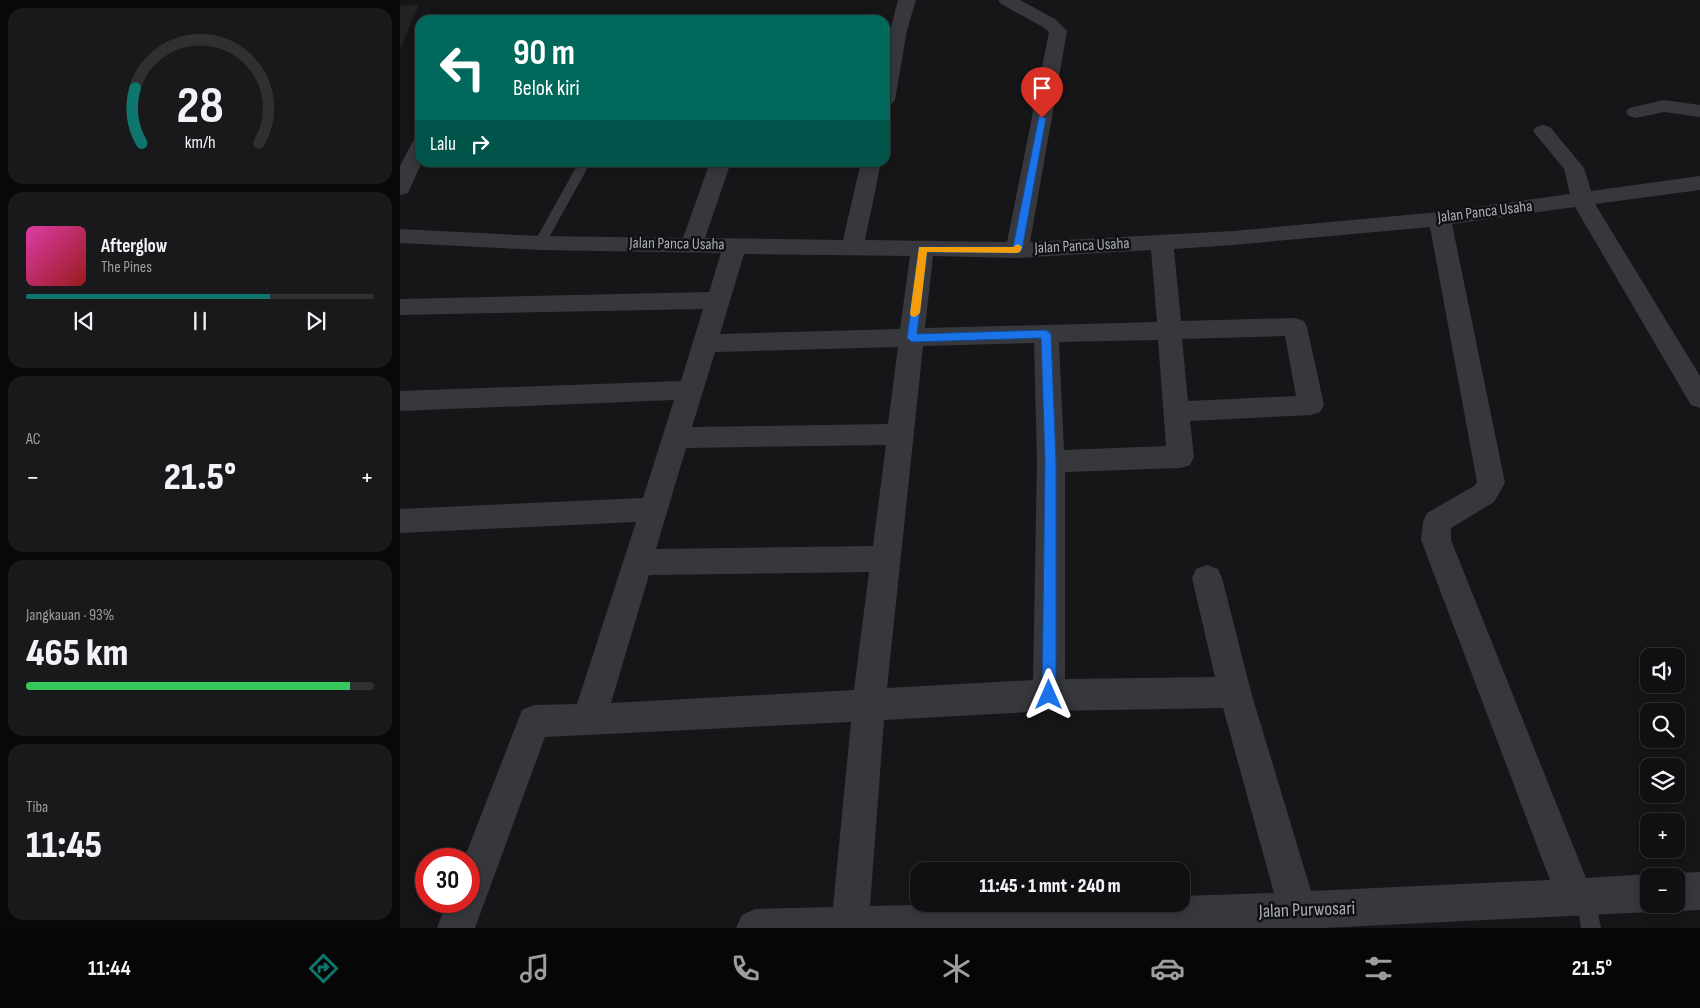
<!DOCTYPE html>
<html lang="id">
<meta charset="utf-8">
<style>
body{margin:0;font-family:"Sofia Sans Condensed",sans-serif;background:#19191b;color:#f1f3f6;height:100vh;display:flex;flex-direction:column;font-size:19px;white-space:nowrap}
*{box-sizing:border-box;margin:0}
p{font-size:16px;color:#9c9d9f}
.icon{flex:none;width:28px;height:28px;fill:none;stroke:currentColor;stroke-width:2;stroke-linecap:round;stroke-linejoin:round}
.map{position:relative;flex:1;overflow:hidden}
.details{display:flex;flex-direction:column;gap:8px;padding:8px;background:#09090a;width:400px}
.details>*{flex:none}
.top-card{position:absolute;left:15px;top:15px;width:475px;height:152px;border-radius:15px;box-shadow:0 2px 12px #0003,0 0 0 1px #303032;background:#00695c;color:#fff;overflow:hidden}
.buttons{position:absolute;left:1240px;top:648px;display:grid;gap:10px}
.buttons a{display:grid;place-items:center;width:45px;height:45px;border-radius:10px;background:#101012;box-shadow:0 2px 12px #0003,0 0 0 1px #303032;font-size:25px}
.speed{position:absolute;left:15px;top:848px;display:flex;gap:10px;font-size:25px;font-weight:700;text-align:center}
.speed>*{display:grid;place-content:center;width:65px;height:65px;border-radius:50%;background:#101012;box-shadow:0 2px 12px #0003,0 0 0 1px #303032;line-height:1}
.speed .limit{border:8px solid #d22;background:#fff;color:#111}
.pin{position:absolute;display:grid;place-items:center;width:42px;height:42px;color:#fff;margin:-51px -21px;border-radius:50% 50% 50% 0;rotate:-45deg;box-shadow:0 0 5px #0007}
.pin .icon{rotate:45deg}
.me{position:absolute;width:55px;margin:-28px;rotate:0deg;stroke-linejoin:round;filter:drop-shadow(0 0 4px #0008)}
.turn{display:flex;align-items:center;gap:18px;height:105px;padding:0 15px;font-size:22px}
.turn .icon{width:65px;height:65px;stroke-width:2.5}
.turn b{display:block;font-size:35px;line-height:42px}
.then{display:flex;align-items:center;height:48px;padding:0 15px;background:#0003;gap:10px;font-size:19px}
.big{font-size:38px;font-weight:800;line-height:1.1}
.details .card{flex:1;display:flex;flex-direction:column;justify-content:center;gap:8px;min-width:0;padding:0 18px;border-radius:15px;background:#19191b}
.details .dial{align-items:center;gap:0}
.dial svg{height:130px;overflow:visible;fill:none;stroke:#303032;stroke-width:7;stroke-linecap:round;text-anchor:middle}
.dial text{fill:#f1f3f6;stroke:none}
.song{display:flex;align-items:center;gap:15px}
.cover{width:60px;height:60px;border-radius:8px;background:linear-gradient(135deg,hsl(320 70% 55%),hsl(0 70% 35%))}
.played{height:5px;border-radius:2px;background:linear-gradient(90deg,#0f766e 70%,#303032 70%)}
.keys{display:flex;justify-content:space-around;direction:ltr}
.heat{display:flex;justify-content:space-between;align-items:center;font-size:28px;direction:ltr}
.charge{height:8px;border-radius:4px;background:linear-gradient(90deg,#34c759 93%,#303032 0)}
.trip{position:absolute;left:510px;top:862px;width:280px;height:50px;border-radius:15px;background:#101012;box-shadow:0 2px 12px #0003,0 0 0 1px #303032;font-weight:800;line-height:50px;text-align:center}
.menu{display:flex;height:80px;justify-content:space-around;align-items:center;background:#060607;color:#9c9d9f}
.menu .icon{width:35px;height:35px}
.menu .on{color:#0f766e}
.menu b{font-size:22px;color:#f1f3f6}
main{display:flex;flex:1;min-height:0}
.map>svg:first-child{display:block}
.built{fill:#222225}
.lines{fill:none;stroke-linecap:round;stroke-linejoin:round}
.service{fill:#37383d;fill-rule:evenodd}
.minor{fill:#37383d;fill-rule:evenodd}
.route{fill:#1a73e8;stroke:#114b97}
.slow{fill:#f59e0b}
.labels{text-anchor:middle;dominant-baseline:central;stroke-width:5;stroke-linejoin:round;paint-order:stroke}
.street-label{font-size:16px;fill:#a8adb8;stroke:#111113}
.near-street-label{font-size:19px;fill:#a8adb8;stroke:#111113}
</style>
<main>
<section class="details">
<div class="card dial"><svg viewBox="0 0 100 80">
<path d="M14 69A42 42 0 1 1 86 69"/>
<path d="M14 69A42 42 0 0 1 10 35" stroke="#0f766e"/>
<text x="50" y="56" font-size="32" font-weight="700">28</text>
<text x="50" y="72" font-size="11">km/h</text>
</svg></div>
<div class="card">
<div class="song"><i class="cover"></i><div><b>Afterglow</b><p>The Pines</p></div></div>
<div class="played"></div>
<div class="keys"><svg class="icon" aria-label="previous" viewBox="0 0 24 24"><path d="M18 5L8 12l10 7zM5 5v14"/></svg><svg class="icon" aria-label="pause" viewBox="0 0 24 24"><path d="M8 5v14M16 5v14"/></svg><svg class="icon" aria-label="next" viewBox="0 0 24 24"><path d="M6 5l10 7-10 7zM19 5v14"/></svg></div>
</div>
<div class="card"><p>AC</p>
<div class="heat"><a>−</a><b class="big">21.5°</b><a>+</a></div>
</div>
<div class="card"><p>Jangkauan · 93%</p><b class="big">465 km</b><div class="charge"></div></div>
<div class="card"><p>Tiba</p><b class="big">11:45</b></div>
</section>
<div class="map">
<svg width="1300" height="928" viewBox="0 0 1300 928">
<rect width="100%" height="100%" fill="#161618"/>
<!-- built -->
<path class="built" d="M19,4l-6,15 -13,30v-43z"/>
<g class="lines">
<!-- service -->
<path class="service" d="M181,165l6,4 -41,74 -6,4 -4,-1 -2,-3 41,-74z
M1186,887l7,3 8,38h-20l-5,-31 3,-7z"/>
<!-- minor -->
<path class="minor" d="M498,0h18l-9,30 -12,70 -3,4 -7,2v-55z
M598,0h22l35,19 12,12 -37,211 203,-11 207,-19 130,-18 -6,-25 -31,-38 3,-4 7,-2 7,2 34,41 7,23 109,-15v14l-105,14 105,172v32l-9,-3 -116,-198 -123,17 53,259 -11,19 -43,26v12l135,338 63,-4 4,2h-4v28h27v-28h-7l7,-3 24,-1v38l-24,1 -13,-6 -14,7 -326,16h-587l6,-13 13,-6 78,-2 18,-185 -306,15 -70,191h-38l10,-27h22v-42h-5l58,-149 12,-5 43,-1 59,-182 -236,11v-24l243,-11 31,-98 -274,11v-20l281,-10 22,-72 -303,6v-16l309,-7 12,-39 -181,-3 -140,-7v-14l140,7 143,2 27,-76h21l-26,76 138,2 18,-78h20l-16,78 142,2 42,-210 -6,-5 -42,-23zM1030,227l47,255 -3,4 -47,27 -4,9 -2,18 129,340 -239,11 -60,-199 -29,-114 -4,-9 -11,-4 -11,4 -4,9 23,99 -150,2v-207l115,-4 10,-3 4,-8 -4,-36 121,-6 9,-3 4,-7 -17,-78 -3,-6 -9,-3 -114,3 -7,-72 59,-4zM751,250l6,72 -232,6 8,-72 84,2zM344,254l166,2 -10,73 -180,5zM885,336l11,60 -108,5 -6,-62zM758,340l8,106 -102,4 -5,-108zM634,343l3,118 -4,219 -146,8 36,-342zM498,347l-10,77 -196,3 23,-75zM486,445l-13,101 -217,3 30,-101zM469,572l-15,118 -243,13 38,-128zM823,708l51,185 -93,3v8h-225l-86,2 14,-186 165,-9z
M1264,100l36,5v12l-36,-5 -28,6 -7,-2 -3,-4 3,-4z
M20,139v23h2l-14,31 -8,2v-29l13,-25z"/>
</g>
<!-- route -->
<path class="route" d="M639,116l7,2 -24,132 -5,3 -90,-1 -10,82 129,-4 5,4 5,127v234l-2,5 -5,2 -5,-2 -2,-5 3,-234 -4,-123 -129,4 -5,-4 12,-91h94z"/>
<!-- slow -->
<path class="slow" d="M618,244l4,3 -2,5 -3,1 -90,-1 -7,61 -5,4 -4,-1 -1,-3 9,-66h94z"/>
<g class="labels">
<!-- street labels -->
<g class="street-label">
<text transform="translate(1085 212) rotate(-7)">Jalan Panca Usaha</text>
<text transform="translate(277 244) rotate(1)">Jalan Panca Usaha</text>
<text transform="translate(682 246) rotate(-3)">Jalan Panca Usaha</text>
</g>
<!-- near-street labels -->
<g class="near-street-label">
<text transform="translate(907 910) rotate(-2)">Jalan Purwosari</text>
</g>
</g>
</svg>
<div class="buttons">
<a><svg class="icon" aria-label="sound" viewBox="0 0 24 24"><path d="M4 9h4l5-4v14l-5-4H4zM17 9q2 3 0 6"/></svg></a>
<a><svg class="icon" aria-label="search" viewBox="0 0 24 24"><circle cx="10" cy="10" r="6"/><path d="M15 15l6 6"/></svg></a>
<a><svg class="icon" aria-label="layers" viewBox="0 0 24 24"><path d="M12 4l9 5-9 5-9-5zM3 14l9 5 9-5"/></svg></a>
<a>+</a>
<a>−</a>
</div>
<div class="speed"><div class="limit">30</div></div>
<div class="pin" style="left:642px;top:118px;background:#d93025"><svg class="icon" aria-label="arrive" viewBox="0 0 24 24"><path d="M6 21V4h12l-3 4 3 4H6"/></svg></div>
<svg class="me" style="left:649px;top:695px" viewBox="-20 -20 40 40"><path d="M0-17L14 15 0 8-14 15z" fill="#1a73e8" stroke="#fff" stroke-width="4"/></svg>
<div class="trip">11:45 · 1 mnt · 240 m</div>
<div class="top-card">
<div class="turn"><svg class="icon" aria-label="left" viewBox="0 0 24 24"><path d="M17 20v-9H6M10 6l-5 5 5 5"/></svg><div><b>90 m</b>Belok kiri</div></div>
<div class="then">Lalu<svg class="icon" aria-label="right" viewBox="0 0 24 24"><path d="M7 20v-9h11M14 6l5 5-5 5"/></svg></div>
</div>
</div>
</main>
<nav class="menu">
<b>11:44</b>
<svg class="icon on" aria-label="directions" viewBox="0 0 24 24"><path d="M12 3l9 9-9 9-9-9zM9 14v-3h6M13 9l2 2-2 2"/></svg>
<svg class="icon" aria-label="music" viewBox="0 0 24 24"><path d="M9 18V5l10-2v13"/><circle cx="6" cy="18" r="3"/><circle cx="16" cy="16" r="3"/></svg>
<svg class="icon" aria-label="phone" viewBox="0 0 24 24"><path d="M5 4h4l2 5-3 2q2 4 5 5l2-3 5 2v4C11 20 4 13 5 4z"/></svg>
<svg class="icon" aria-label="climate" viewBox="0 0 24 24"><path d="M12 3v18M4 7l16 10M4 17L20 7"/></svg>
<svg class="icon" aria-label="car" viewBox="0 0 24 24"><path d="M5 17H2v-5l4-1 3-4h7l3 4 3 1v5h-3M9 17h6M6 11h13"/><circle cx="7" cy="17" r="2"/><circle cx="17" cy="17" r="2"/></svg>
<svg class="icon" aria-label="filters" viewBox="0 0 24 24"><path d="M4 7h16M4 17h16"/><circle cx="9" cy="7" r="2"/><circle cx="15" cy="17" r="2"/></svg>
<b>21.5°</b>
</nav>
